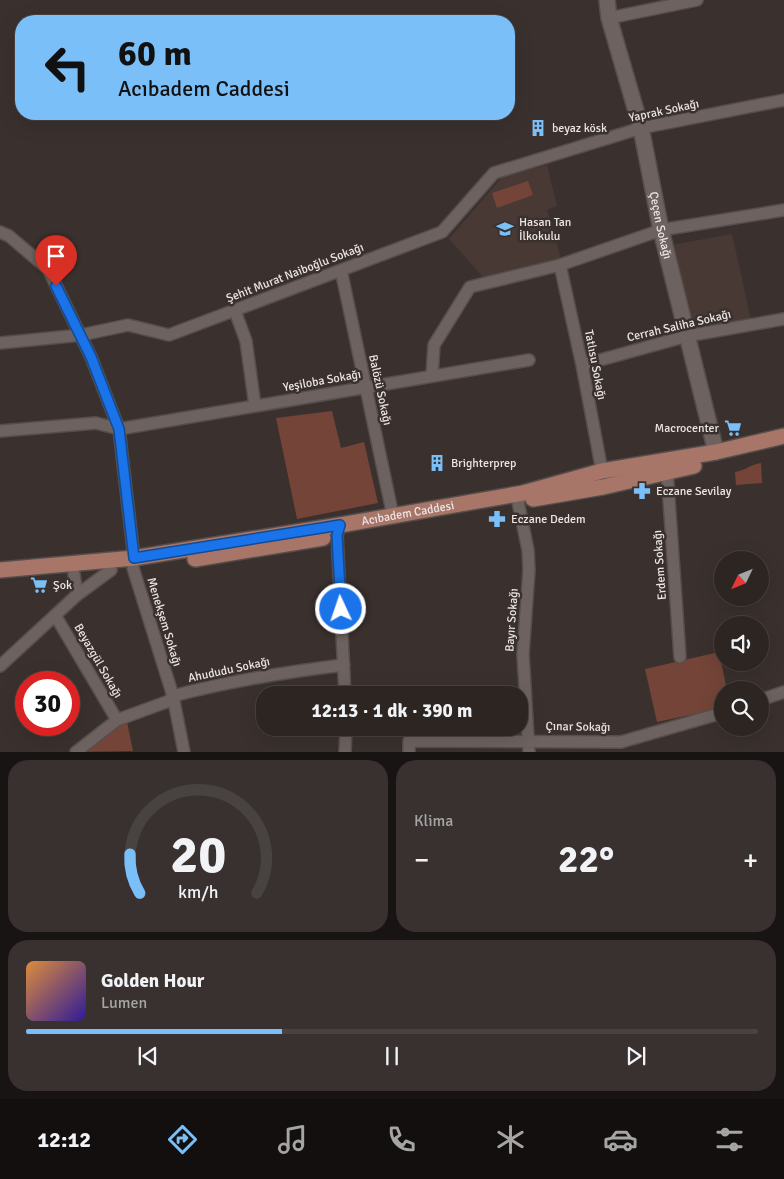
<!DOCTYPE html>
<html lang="tr">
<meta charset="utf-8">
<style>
body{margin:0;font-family:Signika,sans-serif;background:#38312f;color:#f1f3f6;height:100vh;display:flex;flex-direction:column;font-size:19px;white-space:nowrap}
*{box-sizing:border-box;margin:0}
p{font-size:16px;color:#a6a5a5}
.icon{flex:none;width:28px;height:28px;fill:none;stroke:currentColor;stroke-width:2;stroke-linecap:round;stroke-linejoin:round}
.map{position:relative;height:752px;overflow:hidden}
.sheet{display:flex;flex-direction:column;gap:8px;padding:8px;background:#181413;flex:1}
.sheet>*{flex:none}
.banner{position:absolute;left:15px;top:15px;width:500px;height:105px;border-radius:20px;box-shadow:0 5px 20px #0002,0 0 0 1px #484240;background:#7abff8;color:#111;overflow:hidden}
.needle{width:32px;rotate:227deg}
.tools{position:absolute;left:714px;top:551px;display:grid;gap:10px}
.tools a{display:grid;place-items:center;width:55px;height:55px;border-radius:50%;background:#2c2522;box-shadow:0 5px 20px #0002,0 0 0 1px #484240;font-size:25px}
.speed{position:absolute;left:15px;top:671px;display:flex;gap:10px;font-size:25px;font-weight:700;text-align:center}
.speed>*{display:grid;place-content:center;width:65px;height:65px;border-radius:50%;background:#2c2522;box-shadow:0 5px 20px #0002,0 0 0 1px #484240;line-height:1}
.speed .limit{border:8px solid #d22;background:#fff;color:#111}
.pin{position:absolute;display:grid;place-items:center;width:42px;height:42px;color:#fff;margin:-51px -21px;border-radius:50% 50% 50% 0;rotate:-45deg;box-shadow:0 0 5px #0007}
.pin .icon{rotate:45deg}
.me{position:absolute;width:55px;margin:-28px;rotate:357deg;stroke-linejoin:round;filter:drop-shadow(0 0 4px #0008)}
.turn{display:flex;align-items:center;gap:18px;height:105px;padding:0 20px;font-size:22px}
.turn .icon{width:65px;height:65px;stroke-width:2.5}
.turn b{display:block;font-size:35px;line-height:42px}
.big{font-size:38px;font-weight:700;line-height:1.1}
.sheet .card{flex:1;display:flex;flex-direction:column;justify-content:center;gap:8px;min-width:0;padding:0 18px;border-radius:20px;background:#38312f}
.sheet .dial{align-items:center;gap:0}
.dial svg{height:130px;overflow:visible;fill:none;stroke:#484240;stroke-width:7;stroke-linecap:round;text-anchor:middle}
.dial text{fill:#f1f3f6;stroke:none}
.song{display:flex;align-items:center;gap:15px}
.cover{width:60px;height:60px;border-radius:8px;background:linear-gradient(135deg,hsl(30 70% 55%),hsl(250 70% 35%))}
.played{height:5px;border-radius:2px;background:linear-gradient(90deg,#7abff8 35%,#484240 35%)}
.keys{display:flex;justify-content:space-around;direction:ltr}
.heat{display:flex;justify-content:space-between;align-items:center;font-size:28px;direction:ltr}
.sheet .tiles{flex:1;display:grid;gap:8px;grid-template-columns:1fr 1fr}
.card:last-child{grid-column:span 2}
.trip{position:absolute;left:256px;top:686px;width:272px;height:50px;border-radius:20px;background:#2c2522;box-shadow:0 5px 20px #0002,0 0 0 1px #484240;font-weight:700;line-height:50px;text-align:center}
.menu{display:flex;height:80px;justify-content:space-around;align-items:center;background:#120f0e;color:#a6a5a5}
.menu .icon{width:35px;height:35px}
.menu .selected{color:#7abff8}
.menu b{font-size:22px;color:#f1f3f6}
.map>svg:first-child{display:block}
.built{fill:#493935}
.green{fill:#744438}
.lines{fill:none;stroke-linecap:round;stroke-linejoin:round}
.street-casing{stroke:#564e4b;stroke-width:14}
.secondary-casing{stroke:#564e4b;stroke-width:18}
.primary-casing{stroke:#564e4b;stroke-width:18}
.street{stroke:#6d625f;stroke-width:11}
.secondary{stroke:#6d625f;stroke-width:15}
.primary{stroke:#a87569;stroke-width:15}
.route-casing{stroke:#114b97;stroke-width:12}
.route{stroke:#1a73e8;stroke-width:9}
.labels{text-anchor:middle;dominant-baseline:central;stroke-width:5;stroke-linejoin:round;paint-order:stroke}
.street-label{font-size:12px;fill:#ebe5e3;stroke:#3a312e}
.poi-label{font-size:12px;fill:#ebe5e3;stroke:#3a312e;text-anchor:start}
</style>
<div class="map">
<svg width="784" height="752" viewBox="0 0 784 752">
<rect width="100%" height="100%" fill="#3a312e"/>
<!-- built -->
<path class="built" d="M547,165l10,41 -10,4 14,49 -77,19 -35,-39 54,-63z
M732,234l19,86 -62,12 -17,-87z"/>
<!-- green -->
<path class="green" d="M528,181l5,14 -36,13 -5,-15z
M332,411l9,37 23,-6 14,61 -81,16 -21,-101z
M761,463l1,20 -26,2 -1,-13c10,-1 16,-8 26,-9z
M719,652l8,38h-5v18l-65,14 -12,-53z
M126,717l7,34 -57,1z"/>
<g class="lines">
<!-- street casing -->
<g class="street-casing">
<path id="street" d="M609,18l88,-18
M0,232l9,4 39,33 43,88 28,72 15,129 -1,10 40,128 11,56
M560,265l22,100 20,106
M341,270l52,246
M235,311l11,30 9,65
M0,343l81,-8 47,-10 41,10 273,-103 52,-59 147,-45 143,-28
M582,365l105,-29 97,-17
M432,376l2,-31 36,-58 90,-22 101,-35 123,-20
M0,431l96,-8 23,6 410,-69
M667,471l13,186
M523,493l-5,9 10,48 1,20 -6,84 6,98
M340,525l-3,10 8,160
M74,574l3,21
M55,615l62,105
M0,666l77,-71 34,-25
M760,700l24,-8
M76,752l41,-32 52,-19 4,-5c56,-15 113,-24 171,-31
M345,752l1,-24
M409,752v-11l212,1 101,-29"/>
</g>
<!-- secondary casing -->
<g class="secondary-casing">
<g id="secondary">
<path id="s1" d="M607,0l2,18 32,110 20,102 55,222"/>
</g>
</g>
<!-- primary casing -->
<g class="primary-casing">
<g id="primary">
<path d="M533,499l70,-12 91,-21"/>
<path d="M195,559l128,-21"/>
<path id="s2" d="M0,570l134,-12 206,-33 183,-32 79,-22 114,-19 68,-16"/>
</g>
</g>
<!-- street -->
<use href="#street" class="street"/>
<!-- secondary -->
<use href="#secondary" class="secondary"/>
<!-- primary -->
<use href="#primary" class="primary"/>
</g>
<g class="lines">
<!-- route casing -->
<g class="route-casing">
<path id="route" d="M56,286l35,71 28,72 15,129 206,-33 -3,10 4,74"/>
</g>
<!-- route -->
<use href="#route" class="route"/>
</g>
<!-- icons -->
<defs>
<g id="building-bare" transform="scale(1.35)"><path d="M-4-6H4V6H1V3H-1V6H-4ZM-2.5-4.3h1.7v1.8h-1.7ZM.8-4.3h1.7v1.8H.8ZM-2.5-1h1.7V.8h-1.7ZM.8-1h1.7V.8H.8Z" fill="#7abff8" stroke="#3a312e" stroke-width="2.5" paint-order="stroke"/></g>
<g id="school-bare" transform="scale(1.35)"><path d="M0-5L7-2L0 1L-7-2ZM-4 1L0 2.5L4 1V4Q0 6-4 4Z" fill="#7abff8" stroke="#3a312e" stroke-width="2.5" paint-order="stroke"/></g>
<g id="supermarket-bare" transform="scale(1.35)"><path d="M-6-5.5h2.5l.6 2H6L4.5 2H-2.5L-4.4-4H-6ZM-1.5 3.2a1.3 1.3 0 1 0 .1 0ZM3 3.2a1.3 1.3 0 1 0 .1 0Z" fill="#7abff8" stroke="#3a312e" stroke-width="2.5" paint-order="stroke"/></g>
<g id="pharmacy-bare" transform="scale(1.35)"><path d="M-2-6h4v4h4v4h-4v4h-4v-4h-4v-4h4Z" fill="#7abff8" stroke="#3a312e" stroke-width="2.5" paint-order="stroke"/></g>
</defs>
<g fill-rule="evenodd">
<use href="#building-bare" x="538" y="128"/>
<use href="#school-bare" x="505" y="229"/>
<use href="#supermarket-bare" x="733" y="428"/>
<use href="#building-bare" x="437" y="463"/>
<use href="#pharmacy-bare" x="642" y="491"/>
<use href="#pharmacy-bare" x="497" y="519"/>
<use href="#supermarket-bare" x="39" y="585"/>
</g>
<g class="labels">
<!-- street labels -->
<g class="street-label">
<text transform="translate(664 111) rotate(-12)">Yaprak Sokağı</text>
<text stroke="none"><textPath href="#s1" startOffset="232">Çeçen Sokağı</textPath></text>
<text transform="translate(295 273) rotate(-21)">Şehit Murat Naiboğlu Sokağı</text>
<text transform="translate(679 326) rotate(-13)">Cerrah Saliha Sokağı</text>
<text transform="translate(595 365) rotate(79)">Tatlısu Sokağı</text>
<text transform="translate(322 381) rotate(-10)">Yeşiloba Sokağı</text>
<text transform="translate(380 390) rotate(78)">Balözü Sokağı</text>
<text stroke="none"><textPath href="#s2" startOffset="412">Acıbadem Caddesi</textPath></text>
<text transform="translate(660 565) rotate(-94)">Erdem Sokağı</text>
<text transform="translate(512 620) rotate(-86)">Bayır Sokağı</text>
<text transform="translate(164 622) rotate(73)">Menekşem Sokağı</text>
<text transform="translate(98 661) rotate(60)">Beyazgül Sokağı</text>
<text transform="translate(229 670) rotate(-12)">Ahududu Sokağı</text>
<text transform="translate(578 727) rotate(1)">Çınar Sokağı</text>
</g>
<!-- poi labels -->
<g class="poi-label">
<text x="552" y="128">beyaz kösk</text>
<text x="519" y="222">Hasan Tan<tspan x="519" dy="14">İlkokulu</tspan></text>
<text x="719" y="428" text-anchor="end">Macrocenter</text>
<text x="451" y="463">Brighterprep</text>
<text x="656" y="491">Eczane Sevilay</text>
<text x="511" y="519">Eczane Dedem</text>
<text x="53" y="585">Şok</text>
</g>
</g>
</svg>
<div class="tools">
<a><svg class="needle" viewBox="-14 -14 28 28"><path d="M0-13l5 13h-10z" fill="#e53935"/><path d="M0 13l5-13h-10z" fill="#a6a5a5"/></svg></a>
<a><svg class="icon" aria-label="sound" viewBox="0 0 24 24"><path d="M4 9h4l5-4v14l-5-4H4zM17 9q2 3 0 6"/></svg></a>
<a><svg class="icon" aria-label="search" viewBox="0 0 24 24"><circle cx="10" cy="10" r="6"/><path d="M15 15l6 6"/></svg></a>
</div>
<div class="speed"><div class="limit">30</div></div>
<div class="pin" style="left:56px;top:286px;background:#d93025"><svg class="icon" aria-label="arrive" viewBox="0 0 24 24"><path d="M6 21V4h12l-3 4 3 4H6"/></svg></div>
<svg class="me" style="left:341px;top:609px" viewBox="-20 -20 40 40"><circle r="17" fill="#1a73e8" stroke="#fff" stroke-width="3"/><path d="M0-11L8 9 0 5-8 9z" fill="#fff"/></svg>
<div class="trip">12:13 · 1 dk · 390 m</div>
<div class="banner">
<div class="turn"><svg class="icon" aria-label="left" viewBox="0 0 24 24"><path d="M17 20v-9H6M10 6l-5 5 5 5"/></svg><div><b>60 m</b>Acıbadem Caddesi</div></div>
</div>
</div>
<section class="sheet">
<div class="tiles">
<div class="card dial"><svg viewBox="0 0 100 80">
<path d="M14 69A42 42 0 1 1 86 69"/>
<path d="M14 69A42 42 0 0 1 8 45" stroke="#7abff8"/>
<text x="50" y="56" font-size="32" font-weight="700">20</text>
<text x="50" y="72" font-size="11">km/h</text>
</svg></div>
<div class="card"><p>Klima</p>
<div class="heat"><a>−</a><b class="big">22°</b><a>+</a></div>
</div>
<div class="card">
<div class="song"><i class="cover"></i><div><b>Golden Hour</b><p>Lumen</p></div></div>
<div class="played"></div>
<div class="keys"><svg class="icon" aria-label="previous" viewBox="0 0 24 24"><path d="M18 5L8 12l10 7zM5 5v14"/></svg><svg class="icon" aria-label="pause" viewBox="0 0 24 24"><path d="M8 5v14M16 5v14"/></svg><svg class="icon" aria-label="next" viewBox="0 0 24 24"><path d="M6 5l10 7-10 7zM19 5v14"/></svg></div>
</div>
</div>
</section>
<nav class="menu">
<b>12:12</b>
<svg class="icon selected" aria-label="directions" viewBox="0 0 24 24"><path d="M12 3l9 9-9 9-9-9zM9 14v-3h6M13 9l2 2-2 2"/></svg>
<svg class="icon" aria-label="music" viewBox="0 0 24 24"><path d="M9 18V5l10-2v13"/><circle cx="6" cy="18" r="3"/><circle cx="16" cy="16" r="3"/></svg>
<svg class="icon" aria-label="phone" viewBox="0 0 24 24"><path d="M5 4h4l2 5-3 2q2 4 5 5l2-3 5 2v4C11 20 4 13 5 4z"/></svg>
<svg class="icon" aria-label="climate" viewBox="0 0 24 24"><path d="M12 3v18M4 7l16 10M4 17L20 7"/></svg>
<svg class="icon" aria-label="car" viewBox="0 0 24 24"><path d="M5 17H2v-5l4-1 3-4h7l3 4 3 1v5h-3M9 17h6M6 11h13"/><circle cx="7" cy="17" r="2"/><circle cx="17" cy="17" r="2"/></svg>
<svg class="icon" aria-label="filters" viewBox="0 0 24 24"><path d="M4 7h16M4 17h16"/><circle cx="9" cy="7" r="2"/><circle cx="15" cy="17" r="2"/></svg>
</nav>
